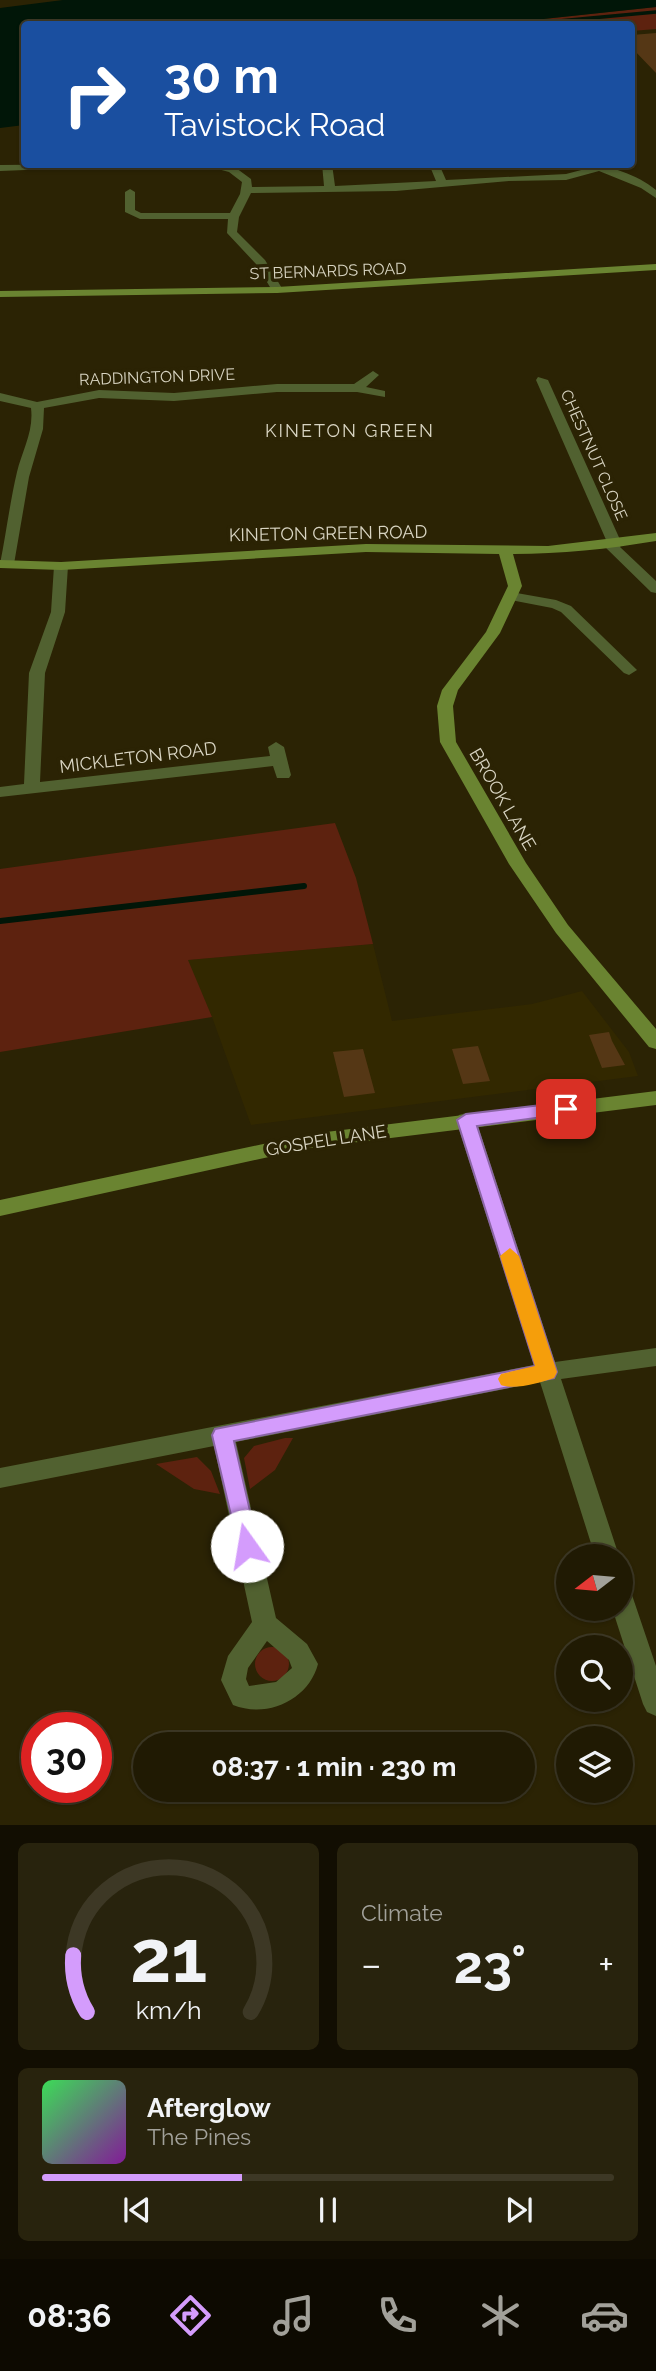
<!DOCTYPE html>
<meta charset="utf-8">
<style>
body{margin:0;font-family:Raleway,sans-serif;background:#28230d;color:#f1f3f6;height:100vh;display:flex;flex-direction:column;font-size:26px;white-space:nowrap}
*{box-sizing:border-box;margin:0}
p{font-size:23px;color:#a2a19a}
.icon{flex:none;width:38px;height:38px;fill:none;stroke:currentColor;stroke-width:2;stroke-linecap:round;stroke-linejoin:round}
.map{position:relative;height:1825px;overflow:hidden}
.side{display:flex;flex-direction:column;gap:18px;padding:18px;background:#120e02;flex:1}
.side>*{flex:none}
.guide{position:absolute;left:21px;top:21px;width:614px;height:147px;border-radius:7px;box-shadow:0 2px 5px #0004,0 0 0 2px #3d3825;background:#1a4fa0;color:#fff;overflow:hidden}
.needle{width:46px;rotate:254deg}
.fabs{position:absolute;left:556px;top:1544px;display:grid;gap:14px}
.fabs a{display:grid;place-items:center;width:77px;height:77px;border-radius:50%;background:#201a03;box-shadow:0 2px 5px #0004,0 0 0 2px #3d3825;font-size:35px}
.speed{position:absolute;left:21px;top:1712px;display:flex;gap:14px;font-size:35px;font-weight:700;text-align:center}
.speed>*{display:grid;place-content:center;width:91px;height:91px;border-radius:50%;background:#201a03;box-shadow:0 2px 5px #0004,0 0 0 2px #3d3825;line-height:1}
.speed .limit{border:10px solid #d22;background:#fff;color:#111}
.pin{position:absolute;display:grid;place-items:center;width:60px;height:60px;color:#fff;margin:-30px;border-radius:14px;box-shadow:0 4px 10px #0006}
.me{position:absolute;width:77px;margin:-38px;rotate:347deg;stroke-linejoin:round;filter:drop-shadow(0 0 5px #0008)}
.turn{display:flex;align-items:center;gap:24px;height:147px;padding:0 28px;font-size:32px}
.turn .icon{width:91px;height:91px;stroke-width:2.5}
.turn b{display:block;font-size:49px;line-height:60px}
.big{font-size:52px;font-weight:700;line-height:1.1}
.side .widget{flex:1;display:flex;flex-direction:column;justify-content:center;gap:10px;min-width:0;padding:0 24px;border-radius:10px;background:#28230d}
.side .dial{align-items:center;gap:0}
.dial svg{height:182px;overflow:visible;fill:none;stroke:#3d3825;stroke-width:7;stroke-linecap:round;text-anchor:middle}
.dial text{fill:#f1f3f6;stroke:none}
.song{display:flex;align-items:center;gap:21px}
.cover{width:84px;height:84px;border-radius:10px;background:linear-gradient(135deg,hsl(130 70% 55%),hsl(290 70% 35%))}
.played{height:7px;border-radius:4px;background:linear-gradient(90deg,#d49cfc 35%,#3d3825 35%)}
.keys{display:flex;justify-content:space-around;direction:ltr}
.heat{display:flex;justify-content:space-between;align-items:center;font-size:38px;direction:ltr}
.side .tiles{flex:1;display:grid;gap:18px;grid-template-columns:1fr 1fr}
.widget:last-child{grid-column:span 2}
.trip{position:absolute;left:133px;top:1732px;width:402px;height:70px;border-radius:35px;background:#201a03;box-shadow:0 2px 5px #0004,0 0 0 2px #3d3825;font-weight:700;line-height:70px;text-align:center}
.menu{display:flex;height:112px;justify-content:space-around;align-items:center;background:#0d0a01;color:#a2a19a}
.menu .icon{width:49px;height:49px}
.menu .active{color:#d49cfc}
.menu b{font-size:32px;color:#f1f3f6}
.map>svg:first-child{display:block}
.built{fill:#322800}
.green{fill:#5d220f}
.water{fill:#011608}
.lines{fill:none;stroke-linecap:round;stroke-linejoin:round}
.stream-far1{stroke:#011608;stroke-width:3.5}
.stream{stroke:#011608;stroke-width:6}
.building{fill:#553715}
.street{fill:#516130;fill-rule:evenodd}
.secondary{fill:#6a8431;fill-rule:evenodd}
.route{fill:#d49cfc;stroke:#8a65a4;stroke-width:2}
.slow{fill:#f59e0b}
.labels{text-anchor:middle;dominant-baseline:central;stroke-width:7;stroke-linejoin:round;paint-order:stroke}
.far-street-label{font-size:16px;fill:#d8d4c2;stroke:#2b2304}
.far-quarter-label{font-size:18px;letter-spacing:2px;fill:#d8d4c2;stroke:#2b2304}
.street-label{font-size:18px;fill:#d8d4c2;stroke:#2b2304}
</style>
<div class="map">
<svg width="656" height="1825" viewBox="0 0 656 1825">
<rect width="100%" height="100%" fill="#2b2304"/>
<!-- built -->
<path class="built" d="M373,944l19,77 140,-17 50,-13 47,61 9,24 -387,49 -39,-108 -25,-57z"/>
<!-- green -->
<path class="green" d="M656,7v22l-24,2v-7h-137z
M335,823l21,55 17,66 -185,16 24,57 -212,35v-183z
M285,1438h8l-18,32 -25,19 -6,-31 10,-12z
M197,1457l14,14 9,23 -26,-5 -38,-25z
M255 1664a17 17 0 1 1 34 0a17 17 0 1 1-34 0Z"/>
<!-- water -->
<path class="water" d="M63,0h593v7l-161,17h-471v101l-24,3v-120z"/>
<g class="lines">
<!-- stream-far1 -->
<path class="stream-far1" d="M526,24l130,-12"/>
<!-- stream -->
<path class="stream" d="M0,921l304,-35"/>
</g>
<!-- building -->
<path class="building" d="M656,33v40l-24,-25v-13z
M609,1032l3,9 13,24 -23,3 -13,-33z
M478,1046l12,35 -27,3 -11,-35z
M363,1049l12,44 -31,4 -11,-45z"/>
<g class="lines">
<!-- street -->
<path class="street" d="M106,164l-5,3 -101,4v-6z
M199,164l37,4 15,11 1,8 72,-1 -2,-22h10l3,22 101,-5 -7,-17h10l7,16 120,-6 23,-6 -5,-4c23,0 54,11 72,26v8l-15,-10 -42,-17 -33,9 -57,1 -113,10 -145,2 -12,24 -2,15 28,28 18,30 -6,3 -4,-1 -17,-28 -29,-31 1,-14h-88l-15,-7v-20l5,-3 5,3v18l6,3h89l10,-19 2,-12 -13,-10z
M373,371l6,4 -13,12 19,4v6l-28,-5h-80l-103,9 -75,-3 -55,10 -1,21 -14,48 -15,87 -7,4 -7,-4c6,-30 10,-62 17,-92 5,-21 17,-41 14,-64l-31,-7v-8l37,9 62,-12 75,3 103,-9h77z
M538,377l10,3 74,164 -2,3 36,34v12l-5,-1 -48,-47 4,-3 -71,-162z
M61,562l7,4 -3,46 -20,61 -5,109 230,-26 -2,-9 8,-5 8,5 7,28 -2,3h-12l-4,-12 -273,31v-10l24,-3 5,-111 22,-61 3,-46z
M511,592l45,8 15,6 66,64 -8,5 -5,-2 -63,-61 -9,-4 -46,-9 -2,-3z
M466,1113l7,2 3,5 79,242 101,-14v18l-95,13 58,177h-24l-55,-174 -304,60 40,176 31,26 11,20c-9,35 -50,55 -85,41l-12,-25 7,-24 24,-34 -38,-176 -214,42v-20l534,-103 -78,-245 3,-5zM267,1641l22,19 3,8 -16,14 -27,4 -3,-7 2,-11z
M621,1587l9,3 3,8 23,68v50l-9,-4 -4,-8 -31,-96h9z"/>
<!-- secondary -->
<path class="secondary" d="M656,264v6l-379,23 -277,4v-6l277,-4z
M656,533v8c-48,8 -95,13 -143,13l9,32 -22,47 -42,57 -5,16 3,36 70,121 42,62 88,104v20l-7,-2 -93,-114 -47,-69 -69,-122 -3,-36 5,-16 44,-58 22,-46 -9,-32 -133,-2 -305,18 -61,-2v-8l61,2 305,-18 182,2z
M656,1091v14l-346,43 -310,68v-16l310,-66z"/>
</g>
<!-- route -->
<path class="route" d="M566,1102l9,7 -3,4 -95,13 80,246 -3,6 -320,63 24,105 -3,7 -8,2 -7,-2 -28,-118 3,-6 320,-63 -78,-246 9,-6z"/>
<!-- slow -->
<path class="slow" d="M510,1248l9,8 38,116 -3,6c-15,5 -39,12 -53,7l-3,-6 3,-5 34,-8 -35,-110z"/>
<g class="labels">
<!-- far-street labels -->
<g class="far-street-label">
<text transform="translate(328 271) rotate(-2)">ST BERNARDS ROAD</text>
<text transform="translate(157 377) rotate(-2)">RADDINGTON DRIVE</text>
<text transform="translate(594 455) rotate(66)">CHESTNUT CLOSE</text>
</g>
<!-- far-quarter labels -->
<g class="far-quarter-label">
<text x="350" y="430">KINETON GREEN</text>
</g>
<!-- street labels -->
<g class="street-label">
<text transform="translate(328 533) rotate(-1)">KINETON GREEN ROAD</text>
<text transform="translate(138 757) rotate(-7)">MICKLETON ROAD</text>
<text transform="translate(503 799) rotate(60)">BROOK LANE</text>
<text transform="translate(326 1140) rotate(-9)">GOSPEL LANE</text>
</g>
</g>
</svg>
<div class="fabs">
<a><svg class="needle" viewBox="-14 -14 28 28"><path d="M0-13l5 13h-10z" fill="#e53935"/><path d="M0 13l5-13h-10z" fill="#a2a19a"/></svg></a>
<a><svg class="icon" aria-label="search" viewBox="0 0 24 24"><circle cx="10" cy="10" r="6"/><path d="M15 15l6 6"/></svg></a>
<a><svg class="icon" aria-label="layers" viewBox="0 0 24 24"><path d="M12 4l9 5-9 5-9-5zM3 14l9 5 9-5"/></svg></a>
</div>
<div class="speed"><div class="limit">30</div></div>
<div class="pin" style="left:566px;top:1109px;background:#d93025"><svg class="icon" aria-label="arrive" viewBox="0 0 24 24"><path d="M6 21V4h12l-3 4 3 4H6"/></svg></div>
<svg class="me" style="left:247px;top:1546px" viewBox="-20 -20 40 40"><circle r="19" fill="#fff"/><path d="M0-13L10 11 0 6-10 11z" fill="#d49cfc"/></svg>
<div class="trip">08:37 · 1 min · 230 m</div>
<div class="guide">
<div class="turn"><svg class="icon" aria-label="right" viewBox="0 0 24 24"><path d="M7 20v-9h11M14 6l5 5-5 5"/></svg><div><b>30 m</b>Tavistock Road</div></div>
</div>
</div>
<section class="side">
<div class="tiles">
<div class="widget dial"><svg viewBox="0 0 100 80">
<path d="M14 69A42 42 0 1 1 86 69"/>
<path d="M14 69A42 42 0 0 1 8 44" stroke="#d49cfc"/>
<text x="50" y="56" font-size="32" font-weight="700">21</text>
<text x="50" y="72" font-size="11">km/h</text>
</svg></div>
<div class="widget"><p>Climate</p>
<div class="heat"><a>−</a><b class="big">23°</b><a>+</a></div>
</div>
<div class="widget">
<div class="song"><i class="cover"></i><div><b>Afterglow</b><p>The Pines</p></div></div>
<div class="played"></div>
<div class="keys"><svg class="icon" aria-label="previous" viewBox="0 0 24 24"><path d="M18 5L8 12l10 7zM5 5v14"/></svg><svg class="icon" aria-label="pause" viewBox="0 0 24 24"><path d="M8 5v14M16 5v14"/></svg><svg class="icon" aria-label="next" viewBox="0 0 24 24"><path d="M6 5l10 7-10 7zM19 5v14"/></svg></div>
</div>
</div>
</section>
<nav class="menu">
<b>08:36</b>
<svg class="icon active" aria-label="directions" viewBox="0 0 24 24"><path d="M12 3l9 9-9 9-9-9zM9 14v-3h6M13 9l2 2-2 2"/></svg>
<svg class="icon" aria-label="music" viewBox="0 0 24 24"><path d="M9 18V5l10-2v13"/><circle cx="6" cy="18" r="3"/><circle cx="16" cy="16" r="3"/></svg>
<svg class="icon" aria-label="phone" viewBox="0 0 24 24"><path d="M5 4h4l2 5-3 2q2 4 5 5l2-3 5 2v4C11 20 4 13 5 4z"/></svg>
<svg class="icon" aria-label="climate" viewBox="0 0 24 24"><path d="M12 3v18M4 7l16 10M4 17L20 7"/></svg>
<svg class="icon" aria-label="car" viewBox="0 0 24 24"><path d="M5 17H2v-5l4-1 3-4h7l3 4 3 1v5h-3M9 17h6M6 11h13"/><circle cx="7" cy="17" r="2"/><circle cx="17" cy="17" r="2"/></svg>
</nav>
